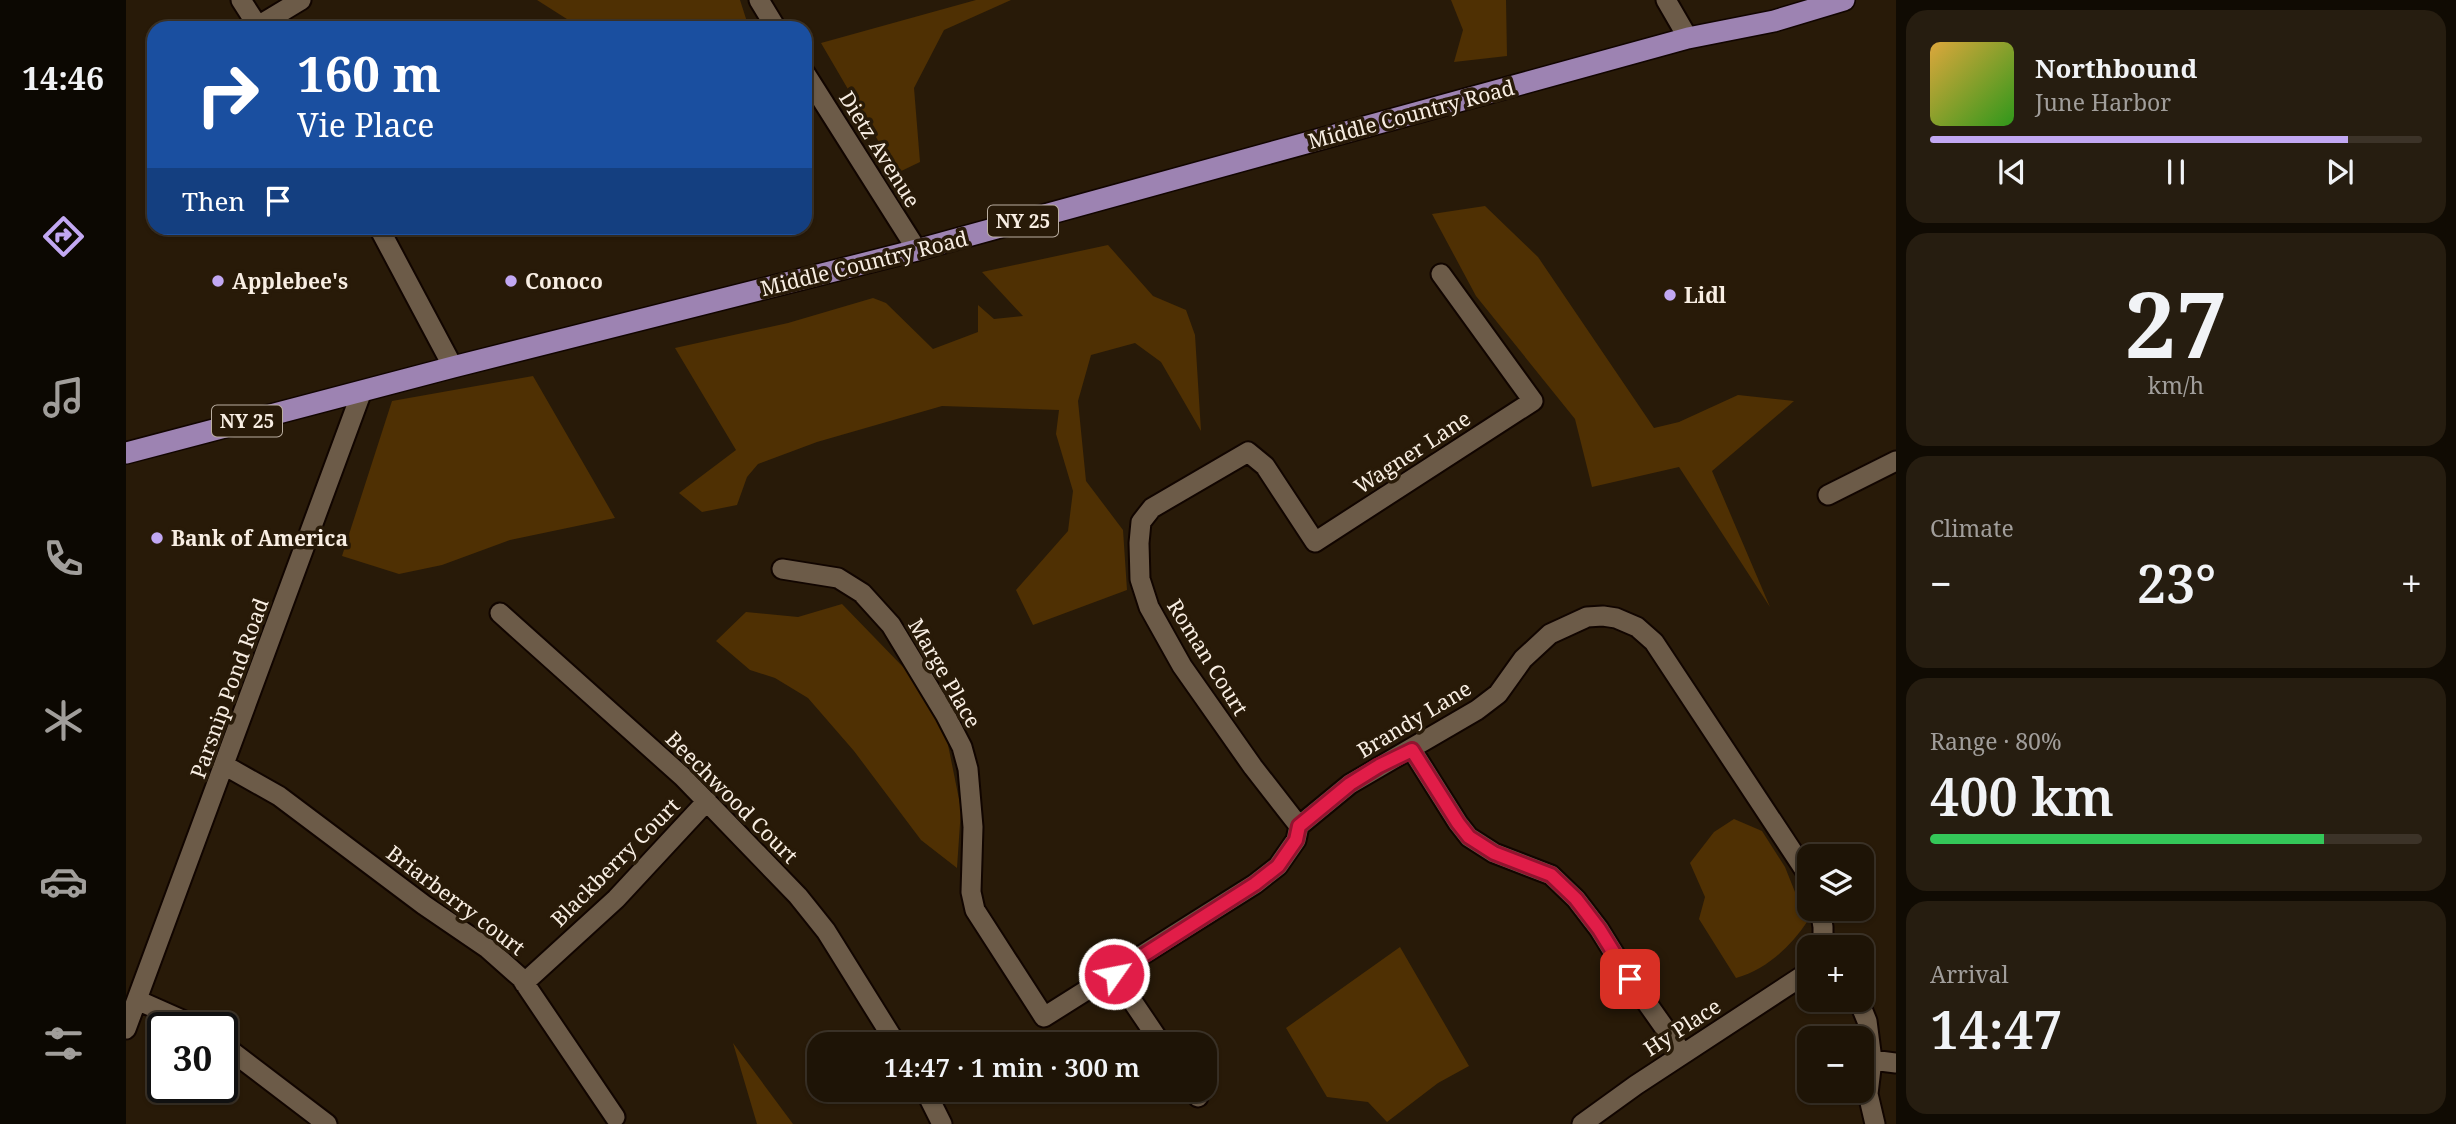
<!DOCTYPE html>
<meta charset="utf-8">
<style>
body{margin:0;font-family:"Noto Serif",serif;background:#261d10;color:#f1f3f6;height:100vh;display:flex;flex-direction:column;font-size:26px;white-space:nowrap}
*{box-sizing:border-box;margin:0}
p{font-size:23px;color:#a19e9b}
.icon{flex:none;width:38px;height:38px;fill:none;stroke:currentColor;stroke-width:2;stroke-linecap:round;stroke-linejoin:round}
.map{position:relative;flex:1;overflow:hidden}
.drawer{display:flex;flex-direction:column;gap:10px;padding:10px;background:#100b03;width:560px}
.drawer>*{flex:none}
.banner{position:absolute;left:21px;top:21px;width:665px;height:214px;border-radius:21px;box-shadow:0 2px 5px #0004,0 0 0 2px #3c3328;background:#1a4fa0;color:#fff;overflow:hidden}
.buttons{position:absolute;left:1671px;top:844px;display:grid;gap:14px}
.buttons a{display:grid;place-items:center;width:77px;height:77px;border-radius:14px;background:#1e1406;box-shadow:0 2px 5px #0004,0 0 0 2px #3c3328;font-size:35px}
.speed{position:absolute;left:21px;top:1012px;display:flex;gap:14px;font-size:35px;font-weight:700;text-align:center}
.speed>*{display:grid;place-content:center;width:91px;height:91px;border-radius:50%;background:#1e1406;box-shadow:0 2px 5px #0004,0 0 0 2px #3c3328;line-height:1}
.speed .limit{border:4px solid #111;border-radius:10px;background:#fff;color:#111}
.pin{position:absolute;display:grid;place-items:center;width:60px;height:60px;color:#fff;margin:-30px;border-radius:14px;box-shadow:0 4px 10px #0006}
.me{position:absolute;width:77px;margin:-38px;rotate:57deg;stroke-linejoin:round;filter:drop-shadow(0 0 5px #0008)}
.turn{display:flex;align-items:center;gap:24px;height:147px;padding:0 35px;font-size:32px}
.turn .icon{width:91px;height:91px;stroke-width:2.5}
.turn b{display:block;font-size:49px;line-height:60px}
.then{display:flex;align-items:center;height:66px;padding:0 35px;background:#0003;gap:14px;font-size:26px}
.big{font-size:52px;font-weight:600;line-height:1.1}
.drawer .widget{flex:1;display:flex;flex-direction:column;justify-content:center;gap:10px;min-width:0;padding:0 24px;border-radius:21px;background:#261d10}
.drawer .dial{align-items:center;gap:0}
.dial b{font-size:91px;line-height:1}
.song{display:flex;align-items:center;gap:21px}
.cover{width:84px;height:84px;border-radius:10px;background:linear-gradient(135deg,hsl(40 70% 55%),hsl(110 70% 35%))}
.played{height:7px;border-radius:4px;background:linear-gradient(90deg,#c2a8f3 85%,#3c3328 85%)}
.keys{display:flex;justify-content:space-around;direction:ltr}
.heat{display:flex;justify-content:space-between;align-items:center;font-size:38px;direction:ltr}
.charge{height:10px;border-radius:5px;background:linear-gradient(90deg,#34c759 80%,#3c3328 0)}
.trip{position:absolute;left:681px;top:1032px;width:410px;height:70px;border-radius:21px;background:#1e1406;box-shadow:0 2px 5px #0004,0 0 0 2px #3c3328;font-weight:600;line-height:70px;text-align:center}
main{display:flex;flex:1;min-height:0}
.tabs{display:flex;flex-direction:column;width:126px;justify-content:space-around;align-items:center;background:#0c0802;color:#a19e9b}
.tabs .icon{width:49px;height:49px}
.tabs .current{color:#c2a8f3}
.tabs b{font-size:32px;color:#f1f3f6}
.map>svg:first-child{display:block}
.green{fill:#4f3003}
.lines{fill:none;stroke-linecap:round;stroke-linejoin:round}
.minor-casing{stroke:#110500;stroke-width:23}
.major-casing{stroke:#110500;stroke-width:24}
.minor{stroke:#6c5b48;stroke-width:19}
.major{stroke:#9d83b2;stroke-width:21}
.route-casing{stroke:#92132f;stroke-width:18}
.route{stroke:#e11d48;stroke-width:12}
.poi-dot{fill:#c2a8f3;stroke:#281a08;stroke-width:2.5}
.labels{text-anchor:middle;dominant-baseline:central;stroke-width:7;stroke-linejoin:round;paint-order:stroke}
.shield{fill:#281a08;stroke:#baaea1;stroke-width:2}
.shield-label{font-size:19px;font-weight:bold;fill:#f8eee3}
.street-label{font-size:21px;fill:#f8eee3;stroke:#281a08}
.poi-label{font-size:21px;font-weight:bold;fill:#f8eee3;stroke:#281a08;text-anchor:start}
</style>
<main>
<nav class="tabs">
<b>14:46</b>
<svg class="icon current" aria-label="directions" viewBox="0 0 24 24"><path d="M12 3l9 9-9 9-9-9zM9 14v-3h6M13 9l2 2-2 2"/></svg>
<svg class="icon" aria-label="music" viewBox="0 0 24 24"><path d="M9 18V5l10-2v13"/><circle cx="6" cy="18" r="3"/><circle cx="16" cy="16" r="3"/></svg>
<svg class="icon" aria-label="phone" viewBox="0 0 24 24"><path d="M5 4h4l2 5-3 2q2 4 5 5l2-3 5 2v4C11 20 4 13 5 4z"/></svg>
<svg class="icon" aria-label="climate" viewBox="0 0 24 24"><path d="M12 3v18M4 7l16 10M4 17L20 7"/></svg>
<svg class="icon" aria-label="car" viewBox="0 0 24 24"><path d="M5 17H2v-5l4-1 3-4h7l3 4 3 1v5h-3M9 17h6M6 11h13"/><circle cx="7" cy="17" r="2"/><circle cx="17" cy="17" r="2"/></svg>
<svg class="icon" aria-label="filters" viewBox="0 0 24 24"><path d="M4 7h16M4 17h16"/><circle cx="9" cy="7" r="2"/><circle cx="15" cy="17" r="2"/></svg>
</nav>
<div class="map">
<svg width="1770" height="1124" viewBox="0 0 1770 1124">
<rect width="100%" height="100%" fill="#281a08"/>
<!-- green -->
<path class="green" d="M411,0h203l9,28h-168z
M850,0h35l-67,30 -30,58 6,74 -23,11 -76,-130z
M1325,0h55l1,56 -53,6 9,-32z
M1359,206l53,51 116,171 25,-6 59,-27 56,6 -82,70 58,136 -91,-140 -87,20 -17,-68 -99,-123 -44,-82z
M982,245l45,51 33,14 9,25 6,96 -40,-69 -26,-19 -44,12 -13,46 8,80 37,49 4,60 -94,35 -17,-35 52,-59 5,-40 -17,-57 3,-24 -117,-4 -125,36 -59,22 -11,13 -10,28 -35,7 -23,-19 57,-43 -61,-102 113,-25 85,-25 13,5 47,46 45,-17v-27l16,14 29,-3 -41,-44z
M407,376l82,142 -105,22 -68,25 -43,9 -57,-18 50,-155z
M716,604l63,65 40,61 16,79 -4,59 -36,-28 -67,-89 -46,-53 -33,-20 -25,-8 -34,-29 30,-29 52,5z
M1608,819l28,12 23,36 22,55c-17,25 -40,47 -71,56l-37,-59 6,-22 -15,-34 24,-31z
M1274,947l69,119 -31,17 -51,39 -19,-20 -41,-5 -41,-69z
M607,1043l60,81h-36z"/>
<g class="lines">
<!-- minor casing -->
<g class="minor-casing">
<path id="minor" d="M115,0l18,28
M633,0l17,28
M1540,0l22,38
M132,26l43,-26
M679,73l112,177
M253,228l74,139
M1702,495l68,-34
M656,569l56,9 24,15 29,32 54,89 17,33 6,22 5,58 -2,65 4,18 69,107 211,-133 23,-18 18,-26 3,-14 51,-42 127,-74 21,-16 25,-35 27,-25 37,-17 16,-1 13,2 21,9 17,15 156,236
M374,613l183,164 115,119 28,35 71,114
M1286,750l46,73 11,14 25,16 57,22 25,24 23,30 31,50 53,75
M98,765l55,31 145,109 63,43 34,30 94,139
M1173,826l-46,-59 -71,-101 -33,-59 -9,-28 -1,-36 2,-21 11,-14 96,-56 17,14 50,76 218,-141 -92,-127
M1694,908l3,19v20
M988,974l48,71
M398,983l92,-84 91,-98
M1732,999l9,22 5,39 -4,34 7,30
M11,1000l61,27
M0,1029l236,-638
M96,1044l105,80
M1746,1060l24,3
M799,1090l17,34
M1067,1090l5,7
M1456,1124l54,-39 174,-114"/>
</g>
<!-- major casing -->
<g class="major-casing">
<path id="major" d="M0,453l327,-86 464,-117 771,-212 86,-17 70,-21"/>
</g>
<!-- minor -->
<use href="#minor" class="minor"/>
<!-- major -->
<use href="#major" class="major"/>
</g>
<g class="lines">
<!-- route casing -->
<g class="route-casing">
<path id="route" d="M988,974l141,-90 23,-18 18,-26 3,-14 51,-42 29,-18 33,-16 46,73 11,14 25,16 57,22 25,24 23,30 31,50"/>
</g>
<!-- route -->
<use href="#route" class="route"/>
</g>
<!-- markers -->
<g class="poi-dot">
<circle cx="92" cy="281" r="7"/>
<circle cx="385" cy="281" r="7"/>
<circle cx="1544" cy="295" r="7"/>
<circle cx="31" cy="538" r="7"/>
</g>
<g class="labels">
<!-- shield labels -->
<g class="shield">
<rect x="862" y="205.5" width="70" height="31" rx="5"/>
<rect x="86" y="405.5" width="70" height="31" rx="5"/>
</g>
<g class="shield-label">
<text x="897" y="221">NY 25</text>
<text x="121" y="421">NY 25</text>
</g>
<!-- street labels -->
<g class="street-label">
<text transform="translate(1285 114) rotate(-15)">Middle Country Road</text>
<text transform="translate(754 149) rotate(58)">Dietz Avenue</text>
<text transform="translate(738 263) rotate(-14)">Middle Country Road</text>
<text transform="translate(1286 452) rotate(-33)">Wagner Lane</text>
<text transform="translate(1082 657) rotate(58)">Roman Court</text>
<text transform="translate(819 673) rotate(60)">Marge Place</text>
<text transform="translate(103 688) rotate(-70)">Parsnip Pond Road</text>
<text transform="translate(1288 719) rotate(-31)">Brandy Lane</text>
<text transform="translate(606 797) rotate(45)">Beechwood Court</text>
<text transform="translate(489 862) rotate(-45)">Blackberry Court</text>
<text transform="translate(330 900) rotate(37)">Briarberry court</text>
<text transform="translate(1556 1027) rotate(-33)">Hy Place</text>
</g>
<!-- poi labels -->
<g class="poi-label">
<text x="106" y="281">Applebee's</text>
<text x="399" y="281">Conoco</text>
<text x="1558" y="295">Lidl</text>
<text x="45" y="538">Bank of America</text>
</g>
</g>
</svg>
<div class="buttons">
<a><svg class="icon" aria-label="layers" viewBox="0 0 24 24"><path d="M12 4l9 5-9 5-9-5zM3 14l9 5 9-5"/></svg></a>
<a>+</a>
<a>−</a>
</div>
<div class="speed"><div class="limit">30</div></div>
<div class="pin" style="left:1504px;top:979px;background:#d93025"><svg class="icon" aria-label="arrive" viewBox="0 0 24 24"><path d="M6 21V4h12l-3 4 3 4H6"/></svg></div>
<svg class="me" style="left:988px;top:974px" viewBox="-20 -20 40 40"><circle r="17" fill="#e11d48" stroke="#fff" stroke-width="3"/><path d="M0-11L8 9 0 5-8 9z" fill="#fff"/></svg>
<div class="trip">14:47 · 1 min · 300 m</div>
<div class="banner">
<div class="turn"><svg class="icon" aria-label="right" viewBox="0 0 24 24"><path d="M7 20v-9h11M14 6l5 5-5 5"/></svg><div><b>160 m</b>Vie Place</div></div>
<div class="then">Then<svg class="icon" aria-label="arrive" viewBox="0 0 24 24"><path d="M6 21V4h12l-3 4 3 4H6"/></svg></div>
</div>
</div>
<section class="drawer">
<div class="widget">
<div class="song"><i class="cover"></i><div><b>Northbound</b><p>June Harbor</p></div></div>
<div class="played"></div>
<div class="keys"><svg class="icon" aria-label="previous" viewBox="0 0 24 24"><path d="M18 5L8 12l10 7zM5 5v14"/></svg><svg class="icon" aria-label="pause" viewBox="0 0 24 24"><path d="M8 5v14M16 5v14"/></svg><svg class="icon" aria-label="next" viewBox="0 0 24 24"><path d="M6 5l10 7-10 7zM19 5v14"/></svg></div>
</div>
<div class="widget dial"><b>27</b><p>km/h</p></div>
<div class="widget"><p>Climate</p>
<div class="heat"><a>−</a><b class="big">23°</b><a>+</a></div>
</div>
<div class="widget"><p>Range · 80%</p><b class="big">400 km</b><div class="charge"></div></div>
<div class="widget"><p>Arrival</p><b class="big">14:47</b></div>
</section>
</main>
